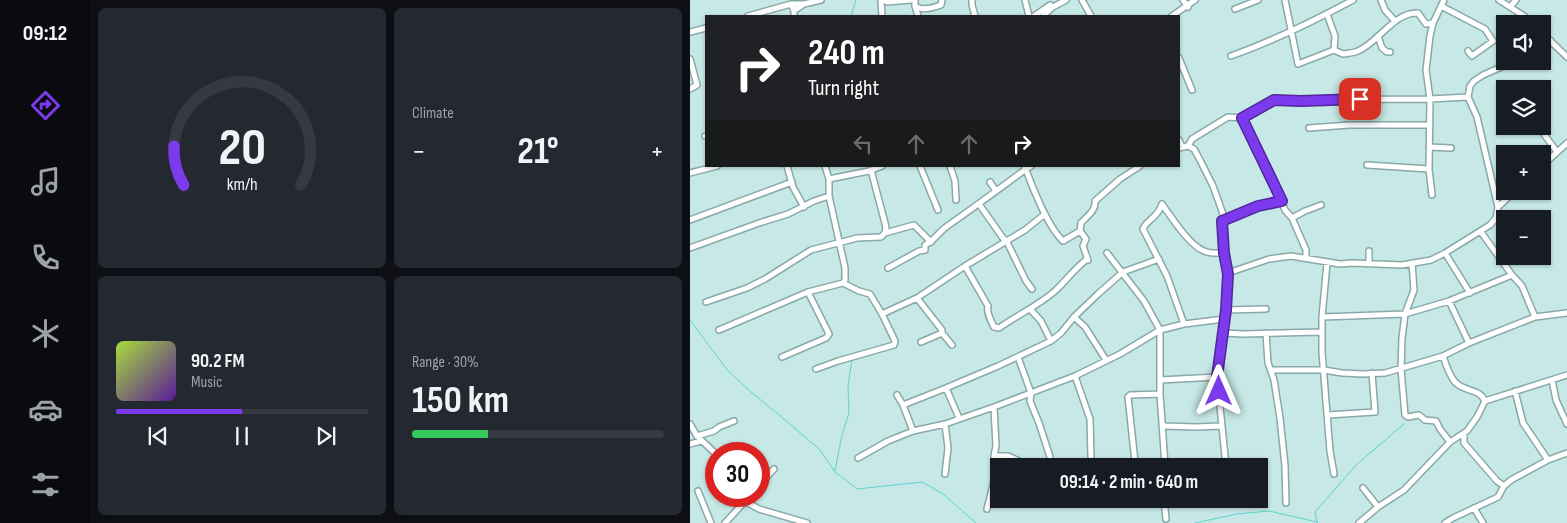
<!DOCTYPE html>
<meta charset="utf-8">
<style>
body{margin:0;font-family:"Sofia Sans Condensed",sans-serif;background:#242831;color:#f1f3f6;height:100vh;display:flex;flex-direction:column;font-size:19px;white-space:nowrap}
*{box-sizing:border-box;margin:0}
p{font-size:16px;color:#9ea1a6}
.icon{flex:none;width:28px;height:28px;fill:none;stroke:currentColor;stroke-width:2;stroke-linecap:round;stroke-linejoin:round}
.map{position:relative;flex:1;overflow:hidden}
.drawer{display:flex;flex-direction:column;gap:8px;padding:8px;background:#0d0f14;width:600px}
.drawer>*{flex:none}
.hud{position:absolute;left:15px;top:15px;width:475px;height:152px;border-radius:0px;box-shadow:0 1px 4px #0004;background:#202124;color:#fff;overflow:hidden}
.tools{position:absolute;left:806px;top:15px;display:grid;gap:10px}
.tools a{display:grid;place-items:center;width:55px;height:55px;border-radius:0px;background:#171b24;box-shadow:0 1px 4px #0004;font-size:25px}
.speed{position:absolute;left:15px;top:442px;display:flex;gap:10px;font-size:25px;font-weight:700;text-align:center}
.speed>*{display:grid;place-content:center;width:65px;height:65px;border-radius:50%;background:#171b24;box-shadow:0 1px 4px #0004;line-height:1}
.speed .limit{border:8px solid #d22;background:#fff;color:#111}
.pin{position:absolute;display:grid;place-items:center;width:42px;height:42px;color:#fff;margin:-21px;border-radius:10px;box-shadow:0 2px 8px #0006}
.me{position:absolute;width:55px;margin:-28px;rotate:0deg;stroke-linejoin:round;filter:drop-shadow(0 0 4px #0008)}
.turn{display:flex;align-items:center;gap:18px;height:105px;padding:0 20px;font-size:22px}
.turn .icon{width:65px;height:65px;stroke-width:2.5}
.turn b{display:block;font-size:35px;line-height:42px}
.lanes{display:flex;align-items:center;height:48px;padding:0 20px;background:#0003;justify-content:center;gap:25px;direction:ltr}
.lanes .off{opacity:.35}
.big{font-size:38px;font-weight:700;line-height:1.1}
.drawer .card{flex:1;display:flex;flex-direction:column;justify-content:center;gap:8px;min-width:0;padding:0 18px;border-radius:8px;background:#242831}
.drawer .dial{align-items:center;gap:0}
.dial svg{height:130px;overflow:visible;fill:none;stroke:#363941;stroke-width:7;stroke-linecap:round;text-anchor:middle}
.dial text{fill:#f1f3f6;stroke:none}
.song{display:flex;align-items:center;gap:15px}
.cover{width:60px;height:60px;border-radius:8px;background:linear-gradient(135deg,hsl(80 70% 55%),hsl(270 70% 35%))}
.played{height:5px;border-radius:2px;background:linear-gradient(90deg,#7c3aed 50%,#363941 50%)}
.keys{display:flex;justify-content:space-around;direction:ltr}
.heat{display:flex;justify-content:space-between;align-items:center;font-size:28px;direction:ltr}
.charge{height:8px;border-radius:4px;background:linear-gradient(90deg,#34c759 30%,#363941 0)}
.drawer .tiles{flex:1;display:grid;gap:8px;grid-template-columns:repeat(2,1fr)}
.trip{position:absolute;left:300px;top:458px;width:278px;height:50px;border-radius:0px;background:#171b24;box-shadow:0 1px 4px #0004;font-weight:700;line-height:50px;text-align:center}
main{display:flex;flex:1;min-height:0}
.dock{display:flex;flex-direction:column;width:90px;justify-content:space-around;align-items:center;background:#090b0e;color:#9ea1a6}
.dock .icon{width:35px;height:35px}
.dock .active{color:#7c3aed}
.dock b{font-size:22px;color:#f1f3f6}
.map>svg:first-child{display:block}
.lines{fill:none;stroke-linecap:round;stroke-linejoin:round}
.stream{stroke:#5dd3cf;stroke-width:1}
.street-casing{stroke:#89a9a8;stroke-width:8}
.street{stroke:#fff;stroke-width:5}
.route-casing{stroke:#51269a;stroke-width:12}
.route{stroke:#7c3aed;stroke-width:9}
</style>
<main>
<nav class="dock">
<b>09:12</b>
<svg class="icon active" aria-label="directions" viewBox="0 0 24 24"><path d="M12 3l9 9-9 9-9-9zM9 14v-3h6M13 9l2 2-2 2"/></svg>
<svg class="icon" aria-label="music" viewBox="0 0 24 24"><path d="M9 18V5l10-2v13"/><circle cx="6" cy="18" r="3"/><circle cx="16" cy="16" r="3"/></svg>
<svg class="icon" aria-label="phone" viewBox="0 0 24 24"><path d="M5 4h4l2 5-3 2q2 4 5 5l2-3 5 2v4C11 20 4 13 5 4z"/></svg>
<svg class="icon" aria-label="climate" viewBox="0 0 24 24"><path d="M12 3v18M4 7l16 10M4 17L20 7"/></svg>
<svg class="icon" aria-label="car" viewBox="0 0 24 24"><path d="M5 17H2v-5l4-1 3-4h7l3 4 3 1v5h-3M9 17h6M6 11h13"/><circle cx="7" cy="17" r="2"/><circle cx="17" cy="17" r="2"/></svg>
<svg class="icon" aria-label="filters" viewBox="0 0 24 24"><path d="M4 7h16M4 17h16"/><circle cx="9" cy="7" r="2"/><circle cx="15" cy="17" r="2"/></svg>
</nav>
<section class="drawer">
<div class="tiles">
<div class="card dial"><svg viewBox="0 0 100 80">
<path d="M14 69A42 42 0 1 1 86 69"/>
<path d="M14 69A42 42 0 0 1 8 45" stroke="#7c3aed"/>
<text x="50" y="56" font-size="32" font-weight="700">20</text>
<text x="50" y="72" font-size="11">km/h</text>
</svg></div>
<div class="card"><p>Climate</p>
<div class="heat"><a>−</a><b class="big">21°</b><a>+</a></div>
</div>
<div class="card">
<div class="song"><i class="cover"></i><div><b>90.2 FM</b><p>Music</p></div></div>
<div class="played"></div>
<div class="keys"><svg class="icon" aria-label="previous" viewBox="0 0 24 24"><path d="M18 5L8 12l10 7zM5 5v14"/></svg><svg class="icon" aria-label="pause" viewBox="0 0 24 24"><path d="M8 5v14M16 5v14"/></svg><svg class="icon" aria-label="next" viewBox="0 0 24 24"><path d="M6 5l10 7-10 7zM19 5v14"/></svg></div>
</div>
<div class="card"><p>Range · 30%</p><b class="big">150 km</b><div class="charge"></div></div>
</div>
</section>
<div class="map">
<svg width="877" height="523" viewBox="0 0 877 523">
<rect width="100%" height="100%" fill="#c6e8e6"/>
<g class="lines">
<!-- stream -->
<path class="stream" d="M161,16l5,-16
M0,320l38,51 24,22 25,20 43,37 15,22 22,17 65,-7 21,12 33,29
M145,471l7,-36 7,-22 -1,-28 4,-25
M627,522l-2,-10 42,-48 47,-40
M505,523l42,-9 32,-3 48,11 1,1"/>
<!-- street casing -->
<g class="street-casing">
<path id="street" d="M191,0l1,16
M194,0l3,2 24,-2
M225,0v6l3,10
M282,0v5l3,11
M335,0l4,16
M392,0l9,16
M493,0l5,7
M595,0l13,64 36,-14 9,4c5,-1 11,-1 15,-3 21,-9 36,-39 60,-38l8,11 7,-1
M691,0l4,10 10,11
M809,0l25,16 8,8
M101,4l3,7v5
M225,6c7,5 18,2 26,-1l1,-5
M751,6l44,23 8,12 -21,15 -4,-5
M820,7l6,-7
M545,9l23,-9
M104,11l10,-7 17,-4
M637,14l8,22 -1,14
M58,16l43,-12h13
M344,16l16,-11
M353,16l10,-9 13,-7
M482,16l23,-16
M0,32l16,-4
M852,33l25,24
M688,36l4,12 5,4h3
M852,47l9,-6
M541,56c42,-15 83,-35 122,-56
M489,58l13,32
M0,59l7,26 -7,4
M848,126l19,26
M619,128l40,-3h81
M15,136h1
M489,140l3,7
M498,146l4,-7 36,-22 14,1
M739,147l22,1
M489,148l9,-2 6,3 6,11 13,26 10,28 -1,7 2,32 4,20 -2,37 -9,67 9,89
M677,165l62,4
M97,166l6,21 11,20
M135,166l4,13v17l16,72v12l-2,3
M230,166l18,44
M260,166l5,15 1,19
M852,166l25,-23
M335,167c7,20 23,60 38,74l17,-10
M0,173l27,-7
M139,179l40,-8 13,-5
M300,182l6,9
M742,195l-3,-26 1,-70 -4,-29 4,-34 3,-13 11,-23
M289,204l26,37
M472,204c-4,14 -15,15 -19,25l24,47 17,48
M472,204c10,14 27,41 42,47 6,3 14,2 20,2
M808,207l17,-16
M602,218l13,-7 16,-6
M0,220l102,-38
M532,221l36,-15 24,-5
M791,232l31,43 10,11 13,31
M195,233l29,-8 17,17
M316,240l20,41 6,8
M0,248l72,-26 26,-8 26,-13 15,-5
M679,251v12
M417,253l37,48 16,29v64l5,72
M755,253l25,40
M616,258v-8l-14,-32 -7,-8 -12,-30 -31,-62 32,-18 156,-1 38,-2
M637,263l-5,54v35l8,99 4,23
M722,263l2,27 -9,24 -3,24 -1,31 4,46 3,2 11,-2 6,5 11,1 4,8 10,13
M275,266l23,40c-2,6 3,15 6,21l5,1c18,-13 39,-22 56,-37 11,-10 19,-22 31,-31h2l-5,-14 3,-7 -6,-8 1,-8c6,-7 15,-12 14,-22l25,-22 20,-13
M198,268l31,-17 6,-1v-5c9,-4 13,-12 21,-18 27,-19 53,-38 80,-58l5,-3
M538,273l41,-14 22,-3 49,8 12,-1 50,2 29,-5 14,-7 45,-28 6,-7 2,-11 -21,-90 -9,-20 2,-11 4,-5 9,-6 32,-14
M227,298l25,32v3l-21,9
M759,301l20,42
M16,302l41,-14 18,-9 46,-29 46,-12 24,-1 4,-4 1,-6 -15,-57
M340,309l11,12 10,20
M536,310l40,-1
M384,317l11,10 21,33
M632,317l83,-3 44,-13 63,-26
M29,330l89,-38 35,-9 16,8 11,3 12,20
M252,333l10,12
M533,333l21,1 77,-2
M576,333l2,30 6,17 6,38 5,48 1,37
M753,356c3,9 6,19 12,26 9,10 24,6 30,19
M92,357l44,-19 3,-4 -21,-42
M328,357l13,36 -1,8 9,22 11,34
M126,369l22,-8 56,-16 1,-4 -13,-27 35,-16 48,-32 60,-36 20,-16
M581,370h53l18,3 21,1 22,-1 58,-17 26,-13 66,-26 32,-4
M385,376l15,43 1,38
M470,380l57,-3
M862,380l4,20 11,24
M256,388l52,-22 53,-25 10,-8 13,-16 24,-23 25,-22 36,-13
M825,391l8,32 25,37
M207,395l6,10 10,26
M213,405l43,-17 13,30
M638,415l47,-3 -3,-39
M0,424l7,12 19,18
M473,425l2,1 31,1 25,-1
M774,433v10l33,38 7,5
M7,436l17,-5 5,-4 15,-6
M0,444l11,-3
M304,456h14l22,10
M168,458l30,-17 25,-10 32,-7 49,-17 81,-31 45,-22 40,-24 24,-6 40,-5
M445,462l-7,-65 2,-2 30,-1
M255,474l3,-26 -3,-24
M69,485l15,-16
M673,488l15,19
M8,491l13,32
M474,499l2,20
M56,502l13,7 48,14
M784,508l9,15
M297,509l7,-28v-25l2,-10 -2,-39
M35,523l25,-27
M669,523l19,-16 26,-17 46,-48 17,-11 10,-14 8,-16 82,-26
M755,523l8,-5 45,-21 6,-11 7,-6 37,-20 19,-7"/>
</g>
<!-- street -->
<use href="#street" class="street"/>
</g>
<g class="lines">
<!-- route casing -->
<g class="route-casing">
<path id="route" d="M529,391l-2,-14 9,-67 2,-36 -4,-21 -2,-32 36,-15 24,-5 -40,-83 32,-18 27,1 59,-2"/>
</g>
<!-- route -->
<use href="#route" class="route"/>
</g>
</svg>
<div class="tools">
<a><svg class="icon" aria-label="sound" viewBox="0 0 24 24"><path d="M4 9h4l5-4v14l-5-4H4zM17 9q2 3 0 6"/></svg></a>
<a><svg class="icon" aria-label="layers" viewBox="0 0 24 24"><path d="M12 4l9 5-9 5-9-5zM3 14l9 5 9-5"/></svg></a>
<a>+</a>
<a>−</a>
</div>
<div class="speed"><div class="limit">30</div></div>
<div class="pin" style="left:670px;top:99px;background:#d93025"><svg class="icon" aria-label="arrive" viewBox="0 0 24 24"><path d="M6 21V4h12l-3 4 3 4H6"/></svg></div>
<svg class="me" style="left:529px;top:391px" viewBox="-20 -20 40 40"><path d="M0-17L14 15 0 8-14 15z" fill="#7c3aed" stroke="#fff" stroke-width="4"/></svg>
<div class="trip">09:14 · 2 min · 640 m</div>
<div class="hud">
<div class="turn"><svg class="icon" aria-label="right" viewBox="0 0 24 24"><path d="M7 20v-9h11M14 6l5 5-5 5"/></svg><div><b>240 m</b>Turn right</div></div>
<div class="lanes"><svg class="icon off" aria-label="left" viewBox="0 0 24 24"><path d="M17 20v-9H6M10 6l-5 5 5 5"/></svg><svg class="icon off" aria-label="ahead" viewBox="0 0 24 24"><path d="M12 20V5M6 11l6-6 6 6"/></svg><svg class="icon off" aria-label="ahead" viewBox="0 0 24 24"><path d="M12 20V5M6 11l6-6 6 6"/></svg><svg class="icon" aria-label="right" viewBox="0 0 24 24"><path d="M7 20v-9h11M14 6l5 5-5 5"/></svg></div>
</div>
</div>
</main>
